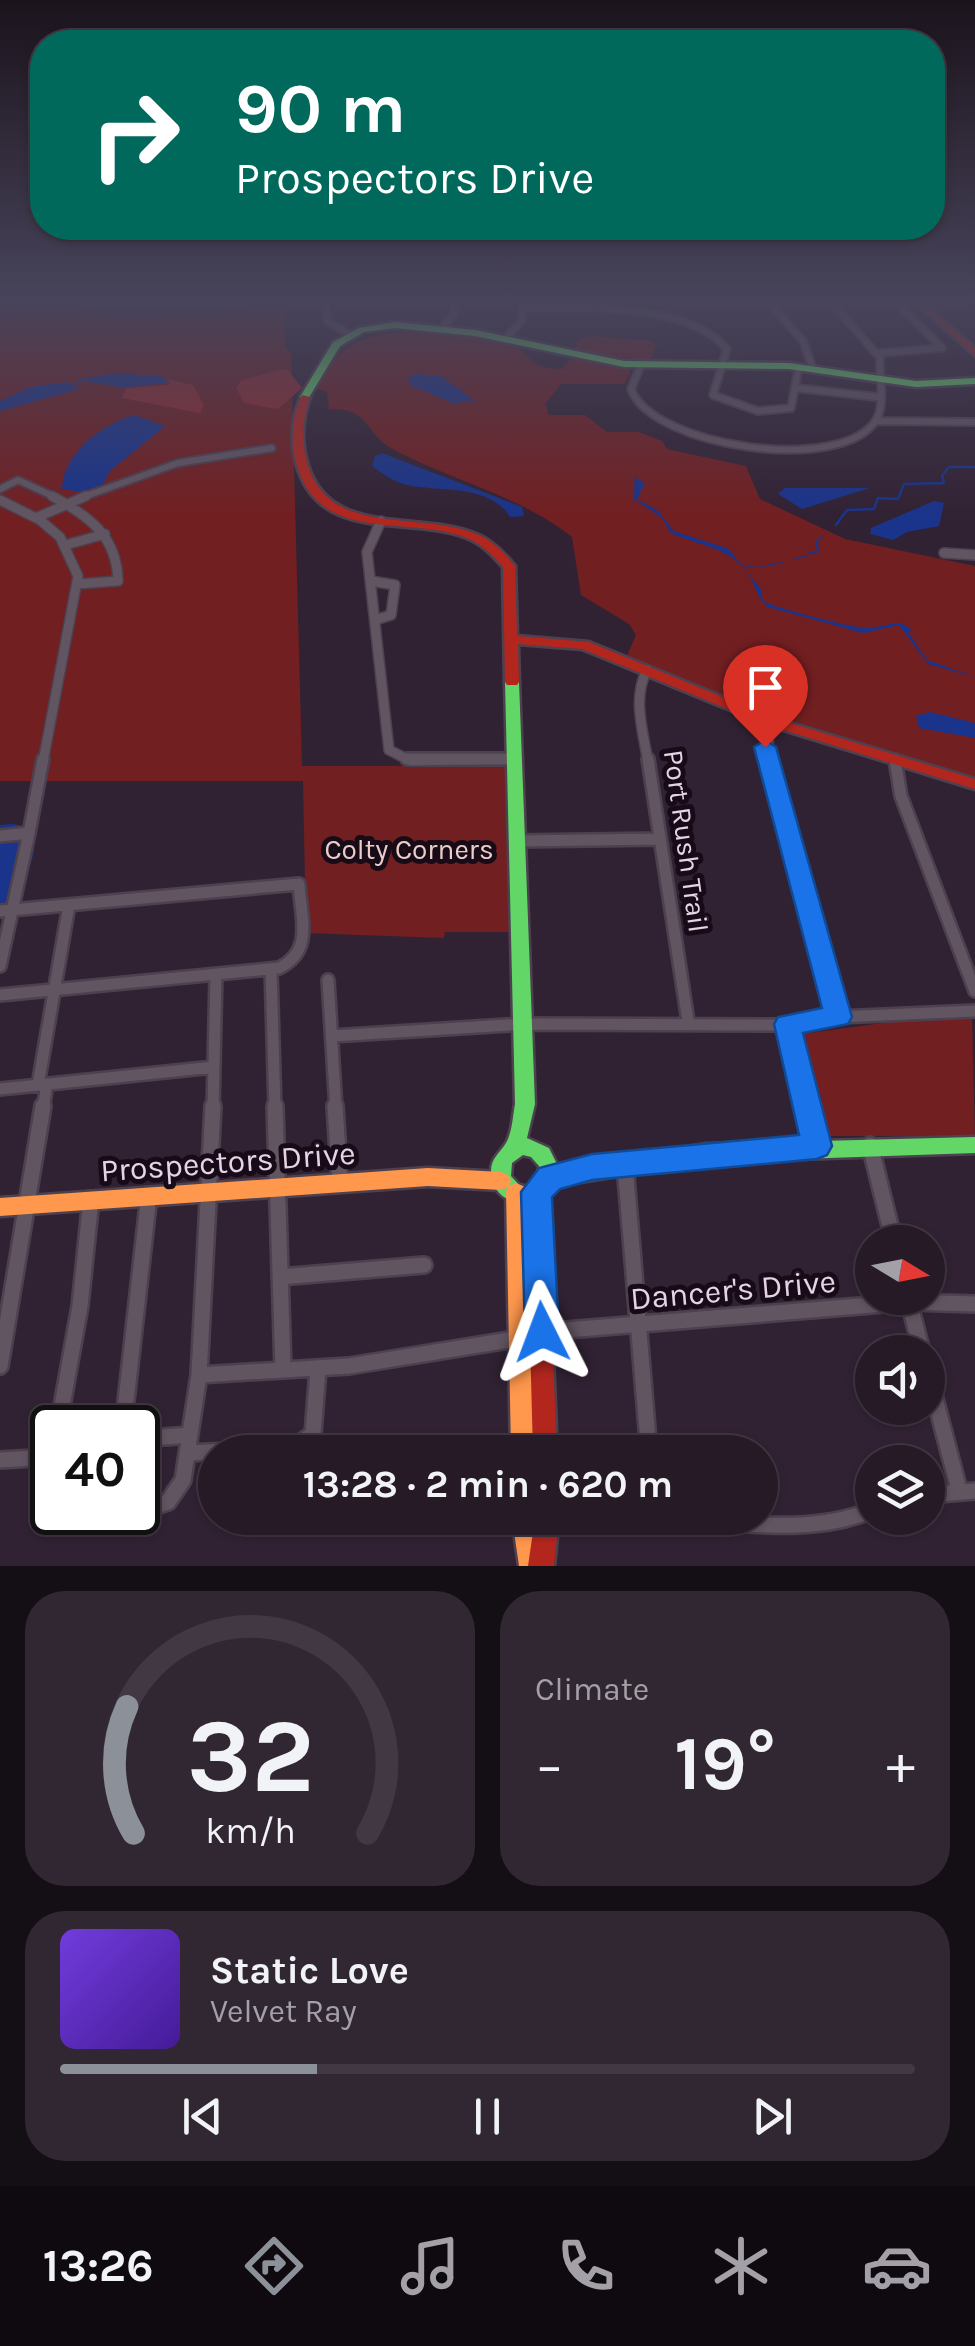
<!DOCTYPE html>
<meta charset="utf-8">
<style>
body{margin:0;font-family:Karla,sans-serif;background:#312732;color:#f1f3f6;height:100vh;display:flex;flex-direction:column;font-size:38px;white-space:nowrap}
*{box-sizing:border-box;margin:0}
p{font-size:32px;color:#a3a1a7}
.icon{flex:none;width:55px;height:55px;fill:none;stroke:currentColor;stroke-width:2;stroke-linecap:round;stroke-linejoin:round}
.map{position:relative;height:1566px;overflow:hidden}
.side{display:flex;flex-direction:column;gap:25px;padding:25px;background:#140e15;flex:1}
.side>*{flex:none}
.top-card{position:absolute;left:30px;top:30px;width:915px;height:210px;border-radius:40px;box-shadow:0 2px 8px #0004,0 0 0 2px #423843;background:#00695c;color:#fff;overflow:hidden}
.needle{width:65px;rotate:100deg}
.controls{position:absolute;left:855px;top:1225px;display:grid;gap:20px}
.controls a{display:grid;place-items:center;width:90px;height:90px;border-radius:50%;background:#251a26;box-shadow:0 2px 8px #0004,0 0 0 2px #423843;font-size:50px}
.speed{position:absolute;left:30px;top:1405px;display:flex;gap:20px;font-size:50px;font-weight:700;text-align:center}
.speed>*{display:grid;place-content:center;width:130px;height:130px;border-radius:50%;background:#251a26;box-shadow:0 2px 8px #0004,0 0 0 2px #423843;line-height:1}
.speed .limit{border:5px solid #111;border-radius:15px;background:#fff;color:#111}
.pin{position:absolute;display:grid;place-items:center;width:85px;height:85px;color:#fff;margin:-102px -42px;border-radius:50% 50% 50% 0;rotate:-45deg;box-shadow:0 0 10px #0007}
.pin .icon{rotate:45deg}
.me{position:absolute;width:110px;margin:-55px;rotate:357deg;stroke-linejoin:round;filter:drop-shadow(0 0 8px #0008)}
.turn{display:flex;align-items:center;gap:35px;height:210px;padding:0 40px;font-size:45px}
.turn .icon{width:130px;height:130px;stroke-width:2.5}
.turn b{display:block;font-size:70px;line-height:85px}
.big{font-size:75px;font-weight:700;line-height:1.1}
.side .widget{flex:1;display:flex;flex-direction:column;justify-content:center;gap:15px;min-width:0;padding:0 35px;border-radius:40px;background:#312732}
.side .dial{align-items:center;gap:0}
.dial svg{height:260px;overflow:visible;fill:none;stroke:#423843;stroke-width:7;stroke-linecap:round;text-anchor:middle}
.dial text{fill:#f1f3f6;stroke:none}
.song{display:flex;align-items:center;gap:30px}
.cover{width:120px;height:120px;border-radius:15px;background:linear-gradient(135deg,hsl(260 70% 55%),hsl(260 70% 35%))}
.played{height:10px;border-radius:5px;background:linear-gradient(90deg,#8c9099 30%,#423843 30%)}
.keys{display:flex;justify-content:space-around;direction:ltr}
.heat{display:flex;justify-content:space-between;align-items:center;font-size:55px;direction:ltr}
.side .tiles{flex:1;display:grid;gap:25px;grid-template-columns:1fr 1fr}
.widget:last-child{grid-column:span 2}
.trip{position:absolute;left:198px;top:1435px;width:580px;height:100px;border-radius:50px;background:#251a26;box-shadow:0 2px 8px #0004,0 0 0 2px #423843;font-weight:700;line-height:100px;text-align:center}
.menu{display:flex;height:160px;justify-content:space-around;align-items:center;background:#0f0a0f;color:#a3a1a7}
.menu .icon{width:70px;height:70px}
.menu .current{color:#8c9099}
.menu b{font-size:45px;color:#f1f3f6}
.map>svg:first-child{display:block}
.green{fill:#721f21}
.forest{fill:#94292c}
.water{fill:#1a348b}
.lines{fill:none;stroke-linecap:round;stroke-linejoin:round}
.stream{stroke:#1a348b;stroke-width:2.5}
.street-far3-casing{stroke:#4d404f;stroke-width:10}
.street-far2-casing{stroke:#4d404f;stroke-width:12}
.street-far1-casing{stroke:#4d404f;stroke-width:16}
.street-casing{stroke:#4d404f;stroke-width:20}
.fast-casing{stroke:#4d404f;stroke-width:5}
.slow-casing{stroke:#4d404f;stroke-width:5}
.jam-casing{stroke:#4d404f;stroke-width:5}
.street-far3{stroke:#615561;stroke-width:6}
.street-far2{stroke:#615561;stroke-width:9}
.street-far1{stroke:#615561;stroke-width:11}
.street{stroke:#615561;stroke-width:15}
.fast{fill:#63d668;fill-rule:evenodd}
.slow{fill:#ff974d;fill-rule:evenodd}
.jam{fill:#b3261e;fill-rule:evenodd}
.route{fill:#1a73e8;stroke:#114b97;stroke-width:2.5}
.labels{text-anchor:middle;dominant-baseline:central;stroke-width:10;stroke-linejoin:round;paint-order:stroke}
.street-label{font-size:28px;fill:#e6d4e6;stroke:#180b18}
.park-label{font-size:28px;fill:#ecccc8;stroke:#180b18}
.near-street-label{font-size:32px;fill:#e6d4e6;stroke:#180b18}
</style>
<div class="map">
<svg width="975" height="1566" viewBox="0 0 975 1566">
<rect width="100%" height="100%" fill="#312233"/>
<!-- green -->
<path class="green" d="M0,301l127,17 156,-8 2,36 6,7 11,413h204l8,166h-69l-1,6 -138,-5 -3,-152h-303z
M420,330c22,1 75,5 94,16 23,13 12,22 48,23l10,-11 54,10 5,3 -7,13h-63l-16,20 4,11h36l22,17h32l23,9 5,8 79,17 14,33 85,40 130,27v212l-246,-77 -103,-43 10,-23 -7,-11 -48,-29 -9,-58c-52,-41 -118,-56 -176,-86 -33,-17 -25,-44 -67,-42l-2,-17 -12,-4c29,-50 49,-53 105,-58z
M592,336l58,5 7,4 -7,16 -77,-10 7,-12z
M972,1018l3,118h-147l-26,-102 103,-14z"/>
<!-- forest -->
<path class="forest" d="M278,370h10l14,18 -24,21 -34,-6 -8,-16 6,-7z
M167,379l26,6 11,20 -4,8 -78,-15 4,-10 44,-3z"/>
<!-- water -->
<path class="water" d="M114,373l47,3 9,6 -45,6 -47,-8z
M416,374l25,2 34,25 -22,2 -43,-18 -2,-8z
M66,382l13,7 -79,22v-10l30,-14z
M135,415l30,11 -54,44 -9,15 -23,7 -17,-3c1,-36 41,-66 73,-74z
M382,453l140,54 2,9 -14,1c-20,-33 -70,-25 -103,-32 -13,-3 -24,-11 -35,-19l3,-10z
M635,469l1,9 9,5 -8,16 21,12 16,20 55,18 11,15 17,3 49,-10 3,-5 8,-1 -2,-10 13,-8 -11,9 3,10c-25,3 -43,19 -78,14l19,23 2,12c10,6 95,29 107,27 11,-1 20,-5 31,-5l11,7 -4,2 19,28 48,17 -47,-13 -29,-39 -36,8 -95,-26c-11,-8 -12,-22 -20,-33 -19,-28 -49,-28 -77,-41l-9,-15 -28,-19z
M785,488h85l-68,21 -24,-15z
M934,501l10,2 -5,23 -32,6 -14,8 -23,-6 1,-6z
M930,712l45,11v15l-56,-10 -3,-12z
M14,824l16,4c15,24 -13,68 -30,88v-91z"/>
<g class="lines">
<!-- stream -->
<path class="stream" d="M75,384l6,-2
M836,525l11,-15 27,-1 4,-11 20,1 6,-15 40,-1 -2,-7 7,-9h26"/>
<!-- street-far3 casing -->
<g class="street-far3-casing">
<path id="street-far3" d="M324,298l4,24 23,13
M765,298l38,43 9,25
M523,307c58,2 164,-6 204,42l-14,46 45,16 33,-3 7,-37
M443,327l11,-13 1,-16
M504,340l18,-19v-23
M879,353l63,-5 -50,-50
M641,365l-10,24c21,58 211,86 245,31 10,-16 3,-45 4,-62l-52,-60
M797,388l80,9
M875,421l100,1
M0,489l18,-9 39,18
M80,498l98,-35 94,-15"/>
</g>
<!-- street-far2 casing -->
<g class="street-far2-casing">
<path id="street-far2" d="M52,496c37,20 65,40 66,85l-40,3
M0,500l40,20 20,17 18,39 -35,186
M38,517l48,-21
M381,521l-14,31 22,198 22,11 105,-2
M69,544l36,-10
M944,553l31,2
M371,581l24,4 -4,30 -16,5
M647,670c-15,28 -4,61 1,92
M768,762l1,-41"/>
</g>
<!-- street-far1 casing -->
<g class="street-far1-casing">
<path id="street-far1" d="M407,759h103
M648,759l40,262
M768,759l70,258
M895,760l6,36 74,195
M29,833l14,-74
M0,836l29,-3 -29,133
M519,841l141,-2
M0,911l299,-27c2,34 15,67 -20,84l-279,27
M271,969l4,140
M328,980l8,129
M787,1025l21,84
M332,1036l192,-12 263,1 51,-8 137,-6
M38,1085l31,-180
M0,1089l214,-22
M43,1109l4,-25
M213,1109l3,-134"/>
</g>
<!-- street casing -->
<g class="street-casing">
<path id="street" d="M275,1106l8,264
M335,1106l5,77
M807,1106l10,40
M870,1145l24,97
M625,1165l24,287
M280,1277l144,-12
M908,1298l14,54
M542,1332l367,-30 66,2
M0,1366l43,-260
M928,1372l31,118
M199,1375l150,-9 172,-28
M58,1428l22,-122 11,-107
M123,1428l26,-233
M138,1439l52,-4
M52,1452l-8,37 8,17
M187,1453l105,-5 21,-14 5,-65
M0,1460l51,-3
M928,1495l47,-4
M138,1512l30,-10 15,-22 16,-105 14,-269
M673,1518c65,4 138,18 199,-8"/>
</g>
<!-- fast casing -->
<g class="fast-casing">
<path id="fast" d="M395,322l80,8 149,31 165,2 127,18 59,-3v6l-59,3 -127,-18 -165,-2 -149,-31 -80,-8 -31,4 -24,14 -32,53h-6l-2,-2 33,-55 26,-14z
M512,678l7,4 16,422 -8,34 22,10 10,20 147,-24 269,-7v16l-269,9 -151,24c-17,27 -64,21 -64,-15 0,-13 9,-18 15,-28 6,-10 7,-28 9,-39l-10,-422zM523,1155l8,2 8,9 -1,12 -8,8h-10l-9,-10 1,-13z"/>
</g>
<!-- slow casing -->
<g class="slow-casing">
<path id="slow" d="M428,1168l73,4 7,3 3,6 -2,5 7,-3 7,3 3,6 9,260h-24l-5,-260 2,-5 -7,3 -73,-4 -428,30v-18z
M512,1518h24l9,48h-26z"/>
</g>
<!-- jam casing -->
<g class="jam-casing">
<path id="jam" d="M910,298h8l57,50v8z
M302,395l8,2c-8,22 -9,46 -2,68 22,72 108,46 166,68 17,6 30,19 41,33l2,70 72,6 185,76 201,61v10l-211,-65 -182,-75 -64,-5 1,38 -2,3h-10l-2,-3 -2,-115c-11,-12 -21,-23 -36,-29 -61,-24 -148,8 -171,-75 -6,-22 -4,-48 6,-68z
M536,1183l7,3 3,6 11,260h-24l-7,-260 3,-6z
M535,1518h24l-5,48h-26z"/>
</g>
<!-- street-far3 -->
<use href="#street-far3" class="street-far3"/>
<!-- street-far2 -->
<use href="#street-far2" class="street-far2"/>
<!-- street-far1 -->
<use href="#street-far1" class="street-far1"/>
<!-- street -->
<use href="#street" class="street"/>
<!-- fast -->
<use href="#fast" class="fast"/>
<!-- slow -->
<use href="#slow" class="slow"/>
<!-- jam -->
<use href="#jam" class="jam"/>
</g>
<!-- sky -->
<linearGradient id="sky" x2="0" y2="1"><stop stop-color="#1b131c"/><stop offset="0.58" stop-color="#48445b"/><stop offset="1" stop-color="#48445b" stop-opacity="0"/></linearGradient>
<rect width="975" height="517" fill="url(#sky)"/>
<!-- route -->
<path class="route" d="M765,740l11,7 76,270 -4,7 -45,9 29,113 -5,9 -10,4 -225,21 -32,9 -8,8 7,135 -5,11 -12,5 -12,-5 -5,-11 -4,-140 18,-24 53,-14 207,-19 -25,-111 4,-7 44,-9 -68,-261z"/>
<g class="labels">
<!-- street labels -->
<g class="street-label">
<text transform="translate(686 841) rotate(82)">Port Rush Trail</text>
</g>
<!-- park labels -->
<g class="park-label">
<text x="409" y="849">Colty Corners</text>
</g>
<!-- near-street labels -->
<g class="near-street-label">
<text transform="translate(228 1162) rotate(-4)">Prospectors Drive</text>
<text transform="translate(733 1290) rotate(-5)">Dancer's Drive</text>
</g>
</g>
</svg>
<div class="controls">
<a><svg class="needle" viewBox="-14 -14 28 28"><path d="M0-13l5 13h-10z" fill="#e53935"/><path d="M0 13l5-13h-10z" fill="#a3a1a7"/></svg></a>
<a><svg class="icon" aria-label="sound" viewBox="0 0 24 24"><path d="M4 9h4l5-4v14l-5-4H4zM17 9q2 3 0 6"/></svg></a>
<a><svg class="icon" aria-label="layers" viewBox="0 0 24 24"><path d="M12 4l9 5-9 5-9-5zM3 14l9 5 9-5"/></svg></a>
</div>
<div class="speed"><div class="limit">40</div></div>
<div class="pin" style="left:765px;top:747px;background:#d93025"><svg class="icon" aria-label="arrive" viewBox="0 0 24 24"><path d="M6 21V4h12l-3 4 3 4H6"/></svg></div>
<svg class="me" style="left:542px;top:1332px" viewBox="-20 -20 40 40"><path d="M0-17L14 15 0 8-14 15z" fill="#1a73e8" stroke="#fff" stroke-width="4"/></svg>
<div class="trip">13:28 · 2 min · 620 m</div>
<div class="top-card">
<div class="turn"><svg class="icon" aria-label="right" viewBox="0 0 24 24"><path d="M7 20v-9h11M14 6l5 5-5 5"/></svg><div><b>90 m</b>Prospectors Drive</div></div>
</div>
</div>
<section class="side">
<div class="tiles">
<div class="widget dial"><svg viewBox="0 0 100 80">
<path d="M14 69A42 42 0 1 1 86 69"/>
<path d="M14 69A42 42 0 0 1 12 30" stroke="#8c9099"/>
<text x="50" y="56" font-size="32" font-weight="700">32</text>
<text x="50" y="72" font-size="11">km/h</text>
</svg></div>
<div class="widget"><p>Climate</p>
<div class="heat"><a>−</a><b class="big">19°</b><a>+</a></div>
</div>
<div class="widget">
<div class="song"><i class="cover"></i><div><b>Static Love</b><p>Velvet Ray</p></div></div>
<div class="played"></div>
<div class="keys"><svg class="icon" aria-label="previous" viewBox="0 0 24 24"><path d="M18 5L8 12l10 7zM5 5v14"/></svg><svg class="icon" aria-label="pause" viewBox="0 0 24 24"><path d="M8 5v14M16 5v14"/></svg><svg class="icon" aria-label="next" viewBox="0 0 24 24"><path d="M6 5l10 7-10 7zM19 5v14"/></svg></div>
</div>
</div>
</section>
<nav class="menu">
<b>13:26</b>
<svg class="icon current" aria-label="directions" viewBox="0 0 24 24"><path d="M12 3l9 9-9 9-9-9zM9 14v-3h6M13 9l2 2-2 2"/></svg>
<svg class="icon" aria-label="music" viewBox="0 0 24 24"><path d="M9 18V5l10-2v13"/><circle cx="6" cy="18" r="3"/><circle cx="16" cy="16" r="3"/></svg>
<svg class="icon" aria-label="phone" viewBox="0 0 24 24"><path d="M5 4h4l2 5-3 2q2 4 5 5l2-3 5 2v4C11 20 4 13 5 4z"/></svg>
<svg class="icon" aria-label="climate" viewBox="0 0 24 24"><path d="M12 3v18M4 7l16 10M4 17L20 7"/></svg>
<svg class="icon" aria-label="car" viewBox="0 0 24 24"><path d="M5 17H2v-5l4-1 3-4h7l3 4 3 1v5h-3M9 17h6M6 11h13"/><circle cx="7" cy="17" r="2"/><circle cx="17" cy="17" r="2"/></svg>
</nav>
